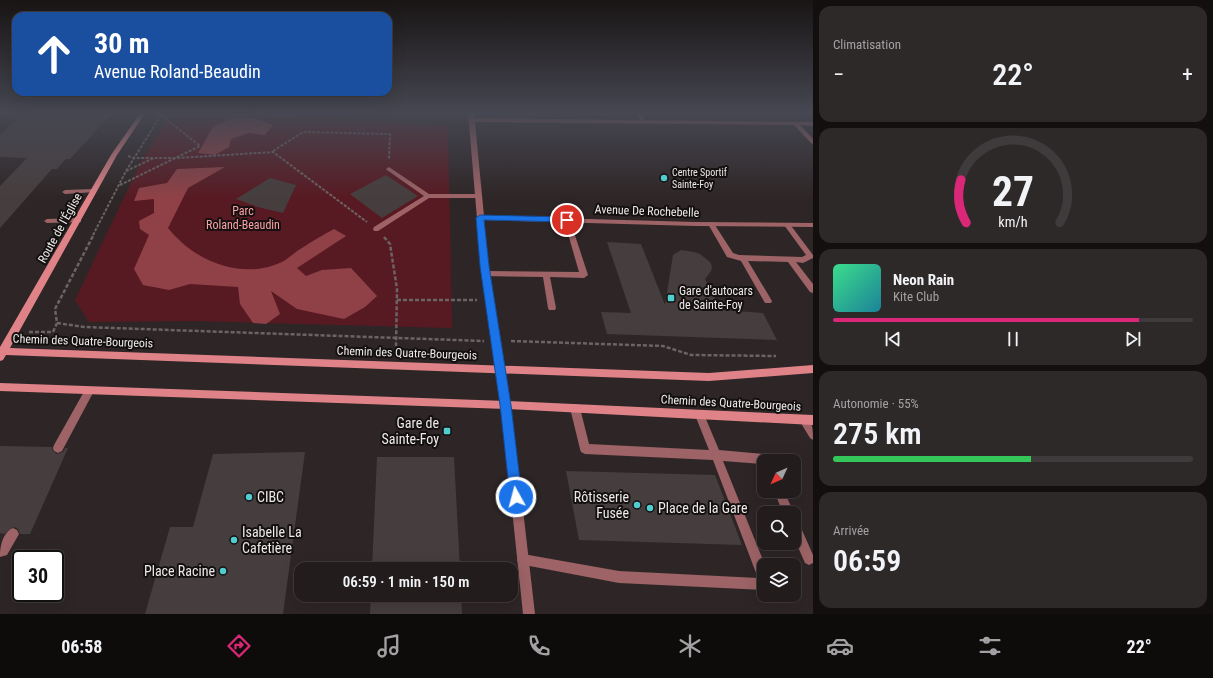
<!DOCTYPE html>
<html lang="fr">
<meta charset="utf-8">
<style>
body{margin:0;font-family:"Roboto Condensed",sans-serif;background:#2e2929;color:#f1f3f6;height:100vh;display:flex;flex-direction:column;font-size:15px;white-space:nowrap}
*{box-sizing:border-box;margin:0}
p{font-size:13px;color:#a2a1a3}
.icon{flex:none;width:22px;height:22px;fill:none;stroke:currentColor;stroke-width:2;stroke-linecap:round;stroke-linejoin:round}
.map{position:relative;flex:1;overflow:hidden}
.side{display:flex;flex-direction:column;gap:6px;padding:6px;background:#130f0f;width:400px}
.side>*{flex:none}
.hud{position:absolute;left:12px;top:12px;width:380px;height:84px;border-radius:12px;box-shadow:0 4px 16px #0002,0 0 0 1px #3f3a3b;background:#1a4fa0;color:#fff;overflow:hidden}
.needle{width:26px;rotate:226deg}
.tools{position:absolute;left:757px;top:454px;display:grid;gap:8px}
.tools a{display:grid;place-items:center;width:44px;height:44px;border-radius:8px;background:#221c1c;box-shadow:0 4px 16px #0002,0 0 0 1px #3f3a3b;font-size:20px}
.speed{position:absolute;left:12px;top:550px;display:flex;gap:8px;font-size:20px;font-weight:700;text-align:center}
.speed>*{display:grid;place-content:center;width:52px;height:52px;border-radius:50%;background:#221c1c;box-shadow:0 4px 16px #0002,0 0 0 1px #3f3a3b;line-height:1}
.speed .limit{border:2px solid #111;border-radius:6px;background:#fff;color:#111}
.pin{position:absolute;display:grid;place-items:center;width:34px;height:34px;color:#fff;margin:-17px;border:2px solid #fff;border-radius:50%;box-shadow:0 1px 4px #0007}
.me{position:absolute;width:44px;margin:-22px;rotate:353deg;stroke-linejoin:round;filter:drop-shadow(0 0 3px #0008)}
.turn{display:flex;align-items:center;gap:14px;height:84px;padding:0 16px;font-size:18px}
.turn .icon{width:52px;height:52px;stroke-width:2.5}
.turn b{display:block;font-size:28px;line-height:34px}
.big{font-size:30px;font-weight:600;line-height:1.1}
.side .card{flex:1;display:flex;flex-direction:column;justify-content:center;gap:6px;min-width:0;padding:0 14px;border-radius:12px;background:#2e2929}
.side .dial{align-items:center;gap:0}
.dial svg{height:104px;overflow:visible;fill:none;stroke:#3f3a3b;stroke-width:7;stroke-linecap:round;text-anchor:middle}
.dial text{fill:#f1f3f6;stroke:none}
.song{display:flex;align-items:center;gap:12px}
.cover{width:48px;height:48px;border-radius:6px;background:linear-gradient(135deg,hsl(150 70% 55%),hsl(190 70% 35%))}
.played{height:4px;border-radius:2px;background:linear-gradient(90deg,#db2777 85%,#3f3a3b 85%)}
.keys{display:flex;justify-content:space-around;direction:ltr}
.heat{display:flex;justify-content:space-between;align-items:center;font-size:22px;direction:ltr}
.charge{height:6px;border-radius:3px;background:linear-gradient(90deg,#34c759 55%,#3f3a3b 0)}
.trip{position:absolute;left:294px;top:562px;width:224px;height:40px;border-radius:12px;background:#221c1c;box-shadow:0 4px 16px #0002,0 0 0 1px #3f3a3b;font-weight:600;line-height:40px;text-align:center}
.tabs{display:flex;height:64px;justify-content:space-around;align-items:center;background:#0e0b0b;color:#a2a1a3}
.tabs .icon{width:28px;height:28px}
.tabs .on{color:#db2777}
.tabs b{font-size:18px;color:#f1f3f6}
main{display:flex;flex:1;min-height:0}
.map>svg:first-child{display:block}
.green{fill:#581a22}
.forest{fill:#8f4147}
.building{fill:#463e3e}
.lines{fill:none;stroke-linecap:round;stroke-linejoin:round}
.path-far1{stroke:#6b6464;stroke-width:2;stroke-dasharray:3 1.5;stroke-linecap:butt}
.path{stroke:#6b6464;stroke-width:2.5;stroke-dasharray:4 2;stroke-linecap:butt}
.service{fill:#9d6366;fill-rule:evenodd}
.minor{fill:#9d6366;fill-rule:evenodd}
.tertiary{fill:#9d6366;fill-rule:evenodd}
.secondary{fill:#df8388;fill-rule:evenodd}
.route{fill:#1a73e8;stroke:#114b97}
.poi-dot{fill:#52cdcf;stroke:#141010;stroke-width:1.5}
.labels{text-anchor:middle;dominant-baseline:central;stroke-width:4;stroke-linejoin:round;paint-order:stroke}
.far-poi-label{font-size:10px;fill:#efeaea;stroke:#141010;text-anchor:start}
.park-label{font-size:12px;fill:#fca1a5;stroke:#141010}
.street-label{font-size:12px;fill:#efeaea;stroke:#141010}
.poi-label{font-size:12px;fill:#efeaea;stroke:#141010;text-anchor:start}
.near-poi-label{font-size:14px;fill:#efeaea;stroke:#141010;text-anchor:end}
</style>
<main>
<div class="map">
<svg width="813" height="614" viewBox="0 0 813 614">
<rect width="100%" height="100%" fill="#2e2626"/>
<!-- green -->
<path class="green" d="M172,112h80l196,14 4,202 -258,-7 -105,1 -14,-22 67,-140z"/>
<!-- forest -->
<path class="forest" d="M253,118l20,7 -8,10 -16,-2 -18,6 -2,8 -14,8 -17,-2 15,-26 17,-8z
M225,167l-37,21 -20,40c26,33 74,53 114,34 7,-4 13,-10 20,-14 10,-7 21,-13 32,-19l12,7 -49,32 9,8 16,-6 29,-2 26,28 -12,11 -21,12 -47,-10 -26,-18 9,23 -14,10 -13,-1 -13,-19 -2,-17 -48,-3 -21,6 -26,-5 -9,-16 15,-34 -9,-6 -1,-8 15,-8v-14l-20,2 5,-13 28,-5 10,-14z"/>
<!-- building -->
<path class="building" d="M25,112h88l-43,47h-4l-9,10h-5l-52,59v-42l27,-28 -27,-1v-22z
M386,175l32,21 -36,22 -32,-24z
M270,178l26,7 -13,28 -25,-6 -22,-8z
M607,242l34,2 24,61 8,-50 8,-5 13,2 6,2 10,8 2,5 -1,4 -6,8 17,31 41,3 14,27 -170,-6 -6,-22 30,1z
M0,446l52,1 1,4 4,3 6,-2 2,-4h3l-38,86h-10l-2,-5 -4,-2 -10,7 -4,-1z
M305,452l-22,162h-138l25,-87h23l20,-73z
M377,457h77l6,112h-88z
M566,471l149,4 27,70 -163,-5z
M371,595h90l1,19h-92z"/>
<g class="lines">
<!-- path-far1 -->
<path class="path-far1" d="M273,151l30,-19 87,2 -1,25
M128,156l6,2h44l95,-6 94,70
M126,171l28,-13
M120,185l80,-39 -39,-31
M93,235l33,-64 37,-59"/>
<!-- path -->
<path class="path" d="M384,237l6,7 7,45 -1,57
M397,300h80
M57,323l27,4 400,14
M29,332h24l4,-9 -2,-14 39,-75
M511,341l152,5 28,9 85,1"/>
<!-- service -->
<path class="service" d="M636,112h5l4,8 168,2v4l-13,-1 13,14v5l-2,-1 -17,-18 -322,-3 -3,-2 3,-2 168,2z
M389,167l40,27h49l3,2 -3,2h-49l-51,33h-4l-1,-2 1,-2 50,-31 -37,-26 -1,-1z
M93,189l3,2 -1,1 -30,2 -3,-2 3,-2z
M79,218h2v4l-34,1 -3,-2 3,-2z
M565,218h2l3,2 18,55 -4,3 -34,-1 6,31 -1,2h-6l-1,-2 -5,-31 -60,-1 -1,-2 4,-3 93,1 -15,-52z
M709,222h4l20,31 6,2 63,2 4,-2 -22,-30 3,-2h2l24,32v3l-10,5 -7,-1 17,22v9l-3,-1 -22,-30 -40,-1 24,40 -1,2h-6l-24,-42 -14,-4 -19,-33z
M89,387l3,1 2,3 -32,60 -4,2 -4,-2 -1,-3 1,-3 32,-57z
M575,404l3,1 2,3 9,36 120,6 -14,-35 2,-3 3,-1 3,1 16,38 46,4 4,1 2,6h-7v4l-2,-1 -39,-3 42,104h-1v25l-145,-7 -100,-19 -2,-4 2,-4 4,-2 96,17 139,7 -45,-118 -128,-6 -4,-2 -1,-3 -10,-41 2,-3z
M804,415c9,4 9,16 9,25l-3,-2 -11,-18 2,-3z
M774,491h10l10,22v1v-1h-11z
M794,519l4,2 15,34v8l-4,2 -4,-2 -11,-25z
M13,528l4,2 2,4 -12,21 -7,2c0,-10 2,-24 13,-29z"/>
<!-- minor -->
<path class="minor" d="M0,112h5l-5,5z
M506,401l3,1 2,3 24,209h-12l-22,-209 2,-3z"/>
<!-- tertiary -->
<path class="tertiary" d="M468,112h6l10,104 211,6 118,1v4l-118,-1 -211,-6 5,46 22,139 -2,3 -3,1 -3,-1 -2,-3 -20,-139z"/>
<!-- secondary -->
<path class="secondary" d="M141,112h5l-29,43 -107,193 699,25 104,-8v8l-104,8 -703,-26 -3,5 -3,1v-14l111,-192z
M0,383l506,18 307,14v10l-307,-16 -506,-18z"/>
</g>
<!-- sky -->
<linearGradient id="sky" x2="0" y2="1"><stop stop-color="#191515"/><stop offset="0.57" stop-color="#464752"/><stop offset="1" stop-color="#464752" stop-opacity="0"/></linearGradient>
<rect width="813" height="198" fill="url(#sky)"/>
<!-- route -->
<path class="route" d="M480,215l87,2 4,3 -4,2 -83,-2 5,46 22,139 11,92 -2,4 -4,2 -4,-2 -2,-4 -10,-92 -20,-139 -4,-48z"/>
<!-- markers -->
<g class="poi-dot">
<circle cx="664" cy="178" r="4"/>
<rect x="667" y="294" width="8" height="8" rx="2"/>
<rect x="443" y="427" width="8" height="8" rx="2"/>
<circle cx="249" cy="497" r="4"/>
<circle cx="637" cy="505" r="4"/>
<circle cx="650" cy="508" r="4"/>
<circle cx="234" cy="540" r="4"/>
<circle cx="223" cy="571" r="4"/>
</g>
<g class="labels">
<!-- far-poi labels -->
<g class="far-poi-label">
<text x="672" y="172">Centre Sportif<tspan x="672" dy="12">Sainte-Foy</tspan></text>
</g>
<!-- park labels -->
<g class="park-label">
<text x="243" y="211">Parc<tspan x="243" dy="14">Roland-Beaudin</tspan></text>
</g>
<!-- street labels -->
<g class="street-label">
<text transform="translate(647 211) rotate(2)">Avenue De Rochebelle</text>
<text transform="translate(60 228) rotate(-61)">Route de l'Église</text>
<text transform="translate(83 341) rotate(2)">Chemin des Quatre-Bourgeois</text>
<text transform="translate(407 353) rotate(2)">Chemin des Quatre-Bourgeois</text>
<text transform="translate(731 403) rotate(3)">Chemin des Quatre-Bourgeois</text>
</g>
<!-- poi labels -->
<g class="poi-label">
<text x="679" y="291">Gare d'autocars<tspan x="679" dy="14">de Sainte-Foy</tspan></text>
</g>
<!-- near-poi labels -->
<g class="near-poi-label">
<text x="439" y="423">Gare de<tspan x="439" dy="16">Sainte-Foy</tspan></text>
<text x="257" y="497" text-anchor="start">CIBC</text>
<text x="629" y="497">Rôtisserie<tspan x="629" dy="16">Fusée</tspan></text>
<text x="658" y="508" text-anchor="start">Place de la Gare</text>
<text x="242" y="532" text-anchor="start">Isabelle La<tspan x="242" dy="16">Cafetière</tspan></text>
<text x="215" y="571">Place Racine</text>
</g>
</g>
</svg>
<div class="tools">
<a><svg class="needle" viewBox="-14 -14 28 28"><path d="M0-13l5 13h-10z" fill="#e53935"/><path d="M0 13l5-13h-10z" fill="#a2a1a3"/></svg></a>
<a><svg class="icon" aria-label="search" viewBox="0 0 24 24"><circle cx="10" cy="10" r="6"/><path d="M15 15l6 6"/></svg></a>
<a><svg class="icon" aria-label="layers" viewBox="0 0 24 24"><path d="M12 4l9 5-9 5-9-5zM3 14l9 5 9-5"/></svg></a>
</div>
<div class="speed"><div class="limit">30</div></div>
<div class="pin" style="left:567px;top:220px;background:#d93025"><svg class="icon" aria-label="arrive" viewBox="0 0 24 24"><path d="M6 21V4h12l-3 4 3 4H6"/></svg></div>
<svg class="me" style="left:516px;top:497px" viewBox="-20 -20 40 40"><circle r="17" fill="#1a73e8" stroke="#fff" stroke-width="3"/><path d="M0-11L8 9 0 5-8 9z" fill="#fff"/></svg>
<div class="trip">06:59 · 1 min · 150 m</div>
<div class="hud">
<div class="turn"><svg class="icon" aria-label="ahead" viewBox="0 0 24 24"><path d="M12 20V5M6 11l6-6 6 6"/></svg><div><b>30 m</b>Avenue Roland-Beaudin</div></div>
</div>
</div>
<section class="side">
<div class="card"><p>Climatisation</p>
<div class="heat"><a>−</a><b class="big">22°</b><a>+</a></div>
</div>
<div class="card dial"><svg viewBox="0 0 100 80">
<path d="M14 69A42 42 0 1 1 86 69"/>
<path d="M14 69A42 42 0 0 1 10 36" stroke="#db2777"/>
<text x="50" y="56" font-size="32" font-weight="700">27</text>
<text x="50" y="72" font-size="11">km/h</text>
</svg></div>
<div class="card">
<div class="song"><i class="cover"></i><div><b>Neon Rain</b><p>Kite Club</p></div></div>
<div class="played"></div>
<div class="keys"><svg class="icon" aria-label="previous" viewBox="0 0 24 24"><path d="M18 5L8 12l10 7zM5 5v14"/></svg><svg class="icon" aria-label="pause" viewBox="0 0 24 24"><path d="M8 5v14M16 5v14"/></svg><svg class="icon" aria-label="next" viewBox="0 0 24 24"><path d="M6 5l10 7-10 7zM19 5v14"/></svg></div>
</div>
<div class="card"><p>Autonomie · 55%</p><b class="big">275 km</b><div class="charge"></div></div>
<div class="card"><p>Arrivée</p><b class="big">06:59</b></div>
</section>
</main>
<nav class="tabs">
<b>06:58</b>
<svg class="icon on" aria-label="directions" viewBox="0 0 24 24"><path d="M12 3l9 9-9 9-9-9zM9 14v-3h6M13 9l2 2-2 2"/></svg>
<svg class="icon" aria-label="music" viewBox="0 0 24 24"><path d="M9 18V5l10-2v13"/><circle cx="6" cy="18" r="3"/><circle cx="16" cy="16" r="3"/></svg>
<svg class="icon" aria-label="phone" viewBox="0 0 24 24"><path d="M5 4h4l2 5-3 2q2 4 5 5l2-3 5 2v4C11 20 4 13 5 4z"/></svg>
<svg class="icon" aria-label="climate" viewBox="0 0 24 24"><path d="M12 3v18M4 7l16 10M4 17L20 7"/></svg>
<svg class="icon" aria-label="car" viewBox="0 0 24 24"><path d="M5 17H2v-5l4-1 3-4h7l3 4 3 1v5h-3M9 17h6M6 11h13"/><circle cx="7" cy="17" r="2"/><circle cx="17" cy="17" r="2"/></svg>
<svg class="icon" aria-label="filters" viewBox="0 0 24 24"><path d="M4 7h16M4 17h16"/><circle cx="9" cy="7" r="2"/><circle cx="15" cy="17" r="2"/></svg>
<b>22°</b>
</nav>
